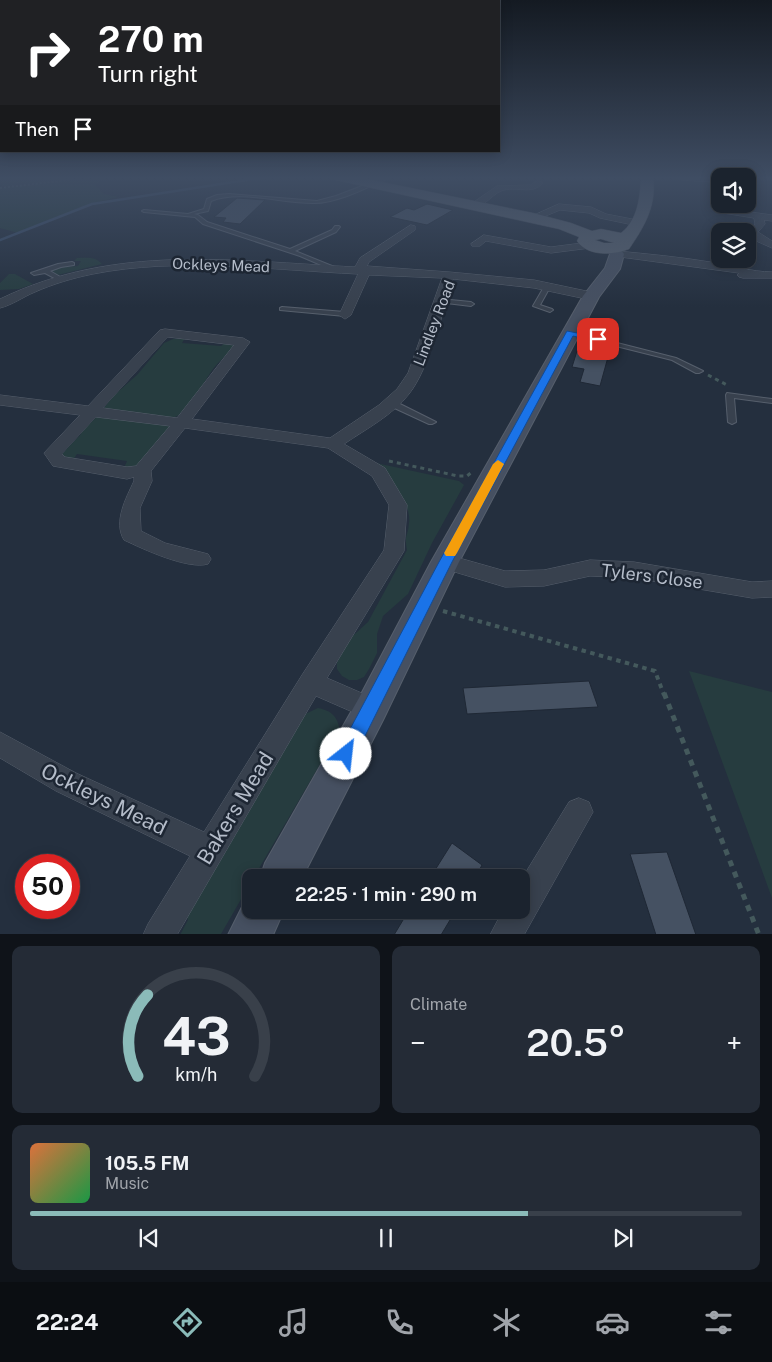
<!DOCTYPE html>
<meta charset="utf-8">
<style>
body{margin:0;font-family:"Public Sans",sans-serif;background:#242b36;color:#f1f3f6;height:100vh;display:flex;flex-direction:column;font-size:19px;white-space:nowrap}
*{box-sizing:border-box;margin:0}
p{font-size:16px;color:#a0a4aa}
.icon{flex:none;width:28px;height:28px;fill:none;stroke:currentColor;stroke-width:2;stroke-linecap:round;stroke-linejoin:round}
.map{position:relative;height:934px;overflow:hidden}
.drawer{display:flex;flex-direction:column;gap:12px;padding:12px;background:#0f1319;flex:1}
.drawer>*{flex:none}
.banner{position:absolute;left:0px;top:0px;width:500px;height:152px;box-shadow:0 2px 12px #0003,0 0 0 1px #39404a;background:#202124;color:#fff;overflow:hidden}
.buttons{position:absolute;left:711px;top:168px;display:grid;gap:10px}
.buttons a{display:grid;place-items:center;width:45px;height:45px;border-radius:10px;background:#1b232e;box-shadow:0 2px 12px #0003,0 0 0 1px #39404a;font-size:25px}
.speed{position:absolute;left:15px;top:854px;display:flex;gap:10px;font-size:25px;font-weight:700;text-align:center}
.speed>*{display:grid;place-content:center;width:65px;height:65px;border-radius:50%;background:#1b232e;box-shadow:0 2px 12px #0003,0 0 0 1px #39404a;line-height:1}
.speed .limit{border:8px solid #d22;background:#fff;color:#111}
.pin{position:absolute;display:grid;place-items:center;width:42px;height:42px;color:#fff;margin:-21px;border-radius:10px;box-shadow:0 2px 8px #0006}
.me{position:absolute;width:55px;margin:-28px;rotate:29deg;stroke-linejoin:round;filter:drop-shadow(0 0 4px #0008)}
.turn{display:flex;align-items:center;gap:18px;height:105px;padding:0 15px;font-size:22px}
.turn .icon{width:65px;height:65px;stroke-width:2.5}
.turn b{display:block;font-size:35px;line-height:42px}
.then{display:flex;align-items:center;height:48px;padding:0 15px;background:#0003;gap:10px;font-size:19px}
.big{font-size:38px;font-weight:600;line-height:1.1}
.drawer .tile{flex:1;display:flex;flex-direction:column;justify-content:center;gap:8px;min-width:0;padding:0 18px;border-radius:10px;background:#242b36}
.drawer .dial{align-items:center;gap:0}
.dial svg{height:130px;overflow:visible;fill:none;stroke:#39404a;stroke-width:7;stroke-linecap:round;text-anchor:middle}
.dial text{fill:#f1f3f6;stroke:none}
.song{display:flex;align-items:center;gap:15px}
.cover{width:60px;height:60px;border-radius:8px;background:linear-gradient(135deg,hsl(20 70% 55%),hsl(140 70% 35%))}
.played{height:5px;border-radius:2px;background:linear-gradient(90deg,#8bbbb9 70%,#39404a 70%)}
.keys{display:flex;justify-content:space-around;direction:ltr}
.heat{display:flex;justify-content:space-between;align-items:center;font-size:28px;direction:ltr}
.drawer .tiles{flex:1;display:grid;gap:12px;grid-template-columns:1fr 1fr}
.tile:last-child{grid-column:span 2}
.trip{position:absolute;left:242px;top:869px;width:288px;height:50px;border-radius:10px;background:#1b232e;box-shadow:0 2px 12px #0003,0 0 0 1px #39404a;font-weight:600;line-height:50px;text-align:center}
.dock{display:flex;height:80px;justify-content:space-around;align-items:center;background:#0b0e12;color:#a0a4aa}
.dock .icon{width:35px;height:35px}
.dock .current{color:#8bbbb9}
.dock b{font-size:22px;color:#f1f3f6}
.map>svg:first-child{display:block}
.green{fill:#263c3f}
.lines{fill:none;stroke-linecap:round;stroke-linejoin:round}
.stream{stroke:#394c67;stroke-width:2.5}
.building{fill:#455162;stroke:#1f2835}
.lane-casing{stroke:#565f6c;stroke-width:2}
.street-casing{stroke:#565f6c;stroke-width:1}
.secondary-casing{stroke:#565f6c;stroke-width:2}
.primary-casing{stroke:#414a57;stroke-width:1}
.path-far3{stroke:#44595c;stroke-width:2;stroke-dasharray:2 2;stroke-linecap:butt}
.path-far2{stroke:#44595c;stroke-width:3;stroke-dasharray:4 4;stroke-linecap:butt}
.path-far1{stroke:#44595c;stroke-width:4;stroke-dasharray:4.5 4.5;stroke-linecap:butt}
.path{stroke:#44595c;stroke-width:5;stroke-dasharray:6 6;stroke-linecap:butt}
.lane{fill:#38414e;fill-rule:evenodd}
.street{fill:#38414e;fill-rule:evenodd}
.secondary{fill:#465061;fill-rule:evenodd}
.primary{fill:#56606e;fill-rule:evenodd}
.route{fill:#1a73e8;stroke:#114b97}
.slow{fill:#f59e0b}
.labels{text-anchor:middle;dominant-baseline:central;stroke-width:5;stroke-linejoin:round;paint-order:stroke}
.far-street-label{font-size:15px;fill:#b4bcc9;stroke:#1d2633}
.street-label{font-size:18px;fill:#b4bcc9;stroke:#1d2633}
.near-street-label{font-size:21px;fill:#b4bcc9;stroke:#1d2633}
</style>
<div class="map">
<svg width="772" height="935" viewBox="0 0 772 935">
<rect width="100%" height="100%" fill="#242f3e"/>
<!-- green -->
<path class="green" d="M0,177h73l4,1 -73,8 -4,-1z
M106,177l-11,8 9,9 14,3 -29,7 -71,29 -18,-5v-40z
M77,258c10,0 18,-2 25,6l-44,11 -6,-4 4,-3 22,-2 3,-5h-7z
M9,274h6l18,10 -14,5 -19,1v-7z
M185,338l-3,5 39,3 5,-4 9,4c-7,8 -15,14 -22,23 -10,13 -24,46 -41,49l-68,-10 8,-11 25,-22 27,-32 9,-4z
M98,416l73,9 -34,42 -13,1 3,-7 -50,-7 -4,6 -6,-1 -6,-4 20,-21 -2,-1z
M376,463l83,18 5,4 -32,58 -24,51 -25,22 -6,18v19l-8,16 -5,8 -7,3h-8l-7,-4 -5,-7v-6l9,-21 22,-20 39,-72c-3,-15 1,-14 2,-27 3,-21 -22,-44 -33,-60z
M689,671l83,21v206z
M318,708c14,3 19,8 22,22l-86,147 -3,1v4l-30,52 -41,1 8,-15 -2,-10 115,-194z"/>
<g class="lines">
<!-- stream -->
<path class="stream" d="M0,240l92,-36 174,-27"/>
</g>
<!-- building -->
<path class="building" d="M237,198l28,2 -25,24 -17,-2 3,-4 -12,-1z
M427,204l26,6 -26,15 -37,-8 17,-9 7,2z
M577,351l31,6 -8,29 -20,-4 4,-13 -12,-2z
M589,681l9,26 -131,7 -4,-26z
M452,843l30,22 -7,13h-45z
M667,852l29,83h-40l-26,-81z
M409,910h47l-15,25h-47z"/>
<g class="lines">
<!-- lane casing -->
<g class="lane-casing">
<path id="lane" d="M370,183l4,1c-14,8 -42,19 -59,19 -32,1 -74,-14 -104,-2l-3,10 -14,3 4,1 9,7 83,27 42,-19 3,-4h4l1,1 -4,5 -41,19 42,17v2l-2,1 -35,-15 -97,-32 -8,-7 -51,-5 -2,-1 2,-1 44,4 16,-5 3,-10 10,-4 12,-1 88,7 19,-5z
M72,262l2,1v2l-13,2 -11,4 12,7v2h-4l-13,-7 -11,2 -3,-2 27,-9z
M547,285l3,2 -10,18 12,4 1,1 -3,2 -17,-6 11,-19z
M440,299l31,3 3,2 -3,2 -33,-4v-2z
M282,307l63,5 3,2 -3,2 -65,-6v-2z
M570,331l106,27 27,13 -4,2h-3l-24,-13 -104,-26 -1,-1z
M727,393l45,6v4l-38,-5 2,24 -4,2 -4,-2 -2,-27z
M388,401h6l42,21 -4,2h-3l-41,-19 -1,-2z"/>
</g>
<!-- street casing -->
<g class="street-casing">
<path id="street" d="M380,177h10l-15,9h-6v-4z
M677,177h39l3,2 -4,3 -34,-2z
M767,177h5v3l-4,-1z
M539,180l4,3c-12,13 -27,2 -42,8 -10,4 -19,19 -31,17l-2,-2 29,-20 33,-1z
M720,201v3h5l3,5 44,6v6l-8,-1 1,4 -7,8 14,9v7l-18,-8 -6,-8 7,-8 -1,-6 -31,-5 -6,-4 -1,-5z
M559,204l32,3 15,7 36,7 1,2 -5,3 -38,-8 -11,-5 -29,-3 -24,10 -3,1 -5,-3z
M411,225l4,1v4l-46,32 -2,4 82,6 85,8 57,12 6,4 -6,4 -57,-12 -81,-9c-10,32 -24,90 -44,115 -16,21 -43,35 -65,50l41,24 22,37 -3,46 -77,127 53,23 4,8 -4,8 -9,3 -55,-24 -139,239h-34l5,-11 42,-68 -134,-65 -56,-33v-26l76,41 128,59 98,-157 82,-125 5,-45 -17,-29 -44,-28 -143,-20 -34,43 1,10 -12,27 1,23 24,12 43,11 3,5 -3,5c-20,6 -65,-15 -84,-24 -11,-18 2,-42 10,-59v-4l-7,2 -74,-13 -9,-13 36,-38 -80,-10v-10l88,11 72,-76 5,-1 78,9 7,4 -58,77 138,19 49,-33 18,-16 11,-16 34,-95 -73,-3 -18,40 -6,4 -6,-4 19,-41c-87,-4 -180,-17 -265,0 -20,4 -40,10 -58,18 -12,5 -23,13 -35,16v-9c116,-56 232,-38 355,-32l5,-9zM168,337l66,8 -57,73 -74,-10zM96,417l74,9 -34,40 -9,1 -62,-10 -3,-3z
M484,235l67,12 39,-5 5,3 -5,3 -39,5 -65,-12 -6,5h-8l-1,-2z
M617,251c31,3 63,6 93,11 21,3 42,10 62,10v6h-29l-4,-1 -2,-2 2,-2 -126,-17 -1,-2 1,-2z
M445,554l60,17 39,-1 46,-10 44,2 118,20 20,-1v16l-20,1 -118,-20 -44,-2 -46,10 -39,1 -67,-20 -3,-5 3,-5z
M579,798l10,4 4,10 -69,123h-34l13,-25h18v-30l48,-78z"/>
</g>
<!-- secondary casing -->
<g class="secondary-casing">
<path id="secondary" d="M612,244l5,1 7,9 -4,15 -21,28 -140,265 -76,158 -81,158h-42l5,-15 94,-165 72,-136 152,-266 22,-28 5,-14 -5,-6 2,-3z
M251,894v16h33l-11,25h-45l20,-40z"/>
</g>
<!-- primary casing -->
<g class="primary-casing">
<path id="primary" d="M334,177h23l176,36 38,10 21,8 9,-2 20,4c17,-13 19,-36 20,-56h12c4,29 -9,50 -24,72 -15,6 -41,8 -52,-8l2,-4 -20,-8 -219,-48 -5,-1zM601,239l13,4h-10l-9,-3z"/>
</g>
<!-- path-far3 -->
<path class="path-far3" d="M0,188l93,-11"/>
<!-- path-far2 -->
<path class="path-far2" d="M708,375l19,10
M389,461l69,15h9l5,-4"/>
<!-- path-far1 -->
<path class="path-far1" d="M443,611l212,60 9,24"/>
<!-- path -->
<path class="path" d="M664,693l95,242"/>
<!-- lane -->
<use href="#lane" class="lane"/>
<!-- street -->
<use href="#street" class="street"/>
<!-- secondary -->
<use href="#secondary" class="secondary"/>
<!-- primary -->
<use href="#primary" class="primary"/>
</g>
<!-- sky -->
<linearGradient id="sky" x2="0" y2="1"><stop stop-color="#141a22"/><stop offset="0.58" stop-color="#3f4d63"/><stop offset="1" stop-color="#3f4d63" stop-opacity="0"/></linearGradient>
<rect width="772" height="307" fill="url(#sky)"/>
<!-- route -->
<path class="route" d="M567,331l31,6 4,2 -4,3 -25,-6 -121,226 -99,198 -7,2 -6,-2 -2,-6 2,-6 99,-186z"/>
<!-- slow -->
<path class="slow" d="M498,460l6,4 -47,89 -2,3h-9l-2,-3 49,-89z"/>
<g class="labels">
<!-- far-street labels -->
<g class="far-street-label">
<text transform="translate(221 265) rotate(2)">Ockleys Mead</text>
<text transform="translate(434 323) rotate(-69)">Lindley Road</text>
</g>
<!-- street labels -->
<g class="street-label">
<text transform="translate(652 576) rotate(7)">Tylers Close</text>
</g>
<!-- near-street labels -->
<g class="near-street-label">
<text transform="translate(104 799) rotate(26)">Ockleys Mead</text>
<text transform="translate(235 808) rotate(-59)">Bakers Mead</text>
</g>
</g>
</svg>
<div class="buttons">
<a><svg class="icon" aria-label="sound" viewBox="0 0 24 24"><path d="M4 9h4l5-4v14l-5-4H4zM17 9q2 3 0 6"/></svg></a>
<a><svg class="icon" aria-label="layers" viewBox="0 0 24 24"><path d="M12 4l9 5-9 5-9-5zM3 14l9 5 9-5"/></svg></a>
</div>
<div class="speed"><div class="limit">50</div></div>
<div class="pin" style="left:598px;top:339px;background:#d93025"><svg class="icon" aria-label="arrive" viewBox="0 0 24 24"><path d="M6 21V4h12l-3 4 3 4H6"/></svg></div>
<svg class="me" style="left:346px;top:754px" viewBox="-20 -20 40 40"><circle r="19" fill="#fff"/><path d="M0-13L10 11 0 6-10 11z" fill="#1a73e8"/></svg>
<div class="trip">22:25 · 1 min · 290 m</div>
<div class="banner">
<div class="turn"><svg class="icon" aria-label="right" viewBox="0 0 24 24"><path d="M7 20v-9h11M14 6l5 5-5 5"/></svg><div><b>270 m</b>Turn right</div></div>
<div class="then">Then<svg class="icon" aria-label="arrive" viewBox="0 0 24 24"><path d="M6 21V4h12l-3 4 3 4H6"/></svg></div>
</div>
</div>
<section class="drawer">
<div class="tiles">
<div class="tile dial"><svg viewBox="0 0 100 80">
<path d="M14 69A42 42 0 1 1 86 69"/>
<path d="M14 69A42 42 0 0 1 20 19" stroke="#8bbbb9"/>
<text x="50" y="56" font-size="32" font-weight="700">43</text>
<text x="50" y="72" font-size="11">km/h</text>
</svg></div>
<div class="tile"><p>Climate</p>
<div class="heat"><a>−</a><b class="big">20.5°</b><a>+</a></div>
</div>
<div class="tile">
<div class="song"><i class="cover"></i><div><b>105.5 FM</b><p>Music</p></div></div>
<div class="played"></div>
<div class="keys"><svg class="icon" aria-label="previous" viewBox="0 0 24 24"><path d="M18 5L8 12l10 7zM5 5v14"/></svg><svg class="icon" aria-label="pause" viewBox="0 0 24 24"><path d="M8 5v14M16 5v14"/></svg><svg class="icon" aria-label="next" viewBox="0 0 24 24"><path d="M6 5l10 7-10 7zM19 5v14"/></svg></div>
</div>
</div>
</section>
<nav class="dock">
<b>22:24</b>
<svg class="icon current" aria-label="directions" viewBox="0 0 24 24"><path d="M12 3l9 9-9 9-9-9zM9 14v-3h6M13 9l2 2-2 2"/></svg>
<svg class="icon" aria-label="music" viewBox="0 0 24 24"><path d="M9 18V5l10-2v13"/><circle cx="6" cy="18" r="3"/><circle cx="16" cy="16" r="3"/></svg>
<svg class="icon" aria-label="phone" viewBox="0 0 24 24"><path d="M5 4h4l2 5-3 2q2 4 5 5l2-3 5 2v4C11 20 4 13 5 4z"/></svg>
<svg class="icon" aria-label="climate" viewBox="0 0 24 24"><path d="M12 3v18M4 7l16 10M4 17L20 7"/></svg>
<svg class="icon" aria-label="car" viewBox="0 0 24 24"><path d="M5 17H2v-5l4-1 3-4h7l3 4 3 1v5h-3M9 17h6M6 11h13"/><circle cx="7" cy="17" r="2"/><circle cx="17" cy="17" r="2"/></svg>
<svg class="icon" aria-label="filters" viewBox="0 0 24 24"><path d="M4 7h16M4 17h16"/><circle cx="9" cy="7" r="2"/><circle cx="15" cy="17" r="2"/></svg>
</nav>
